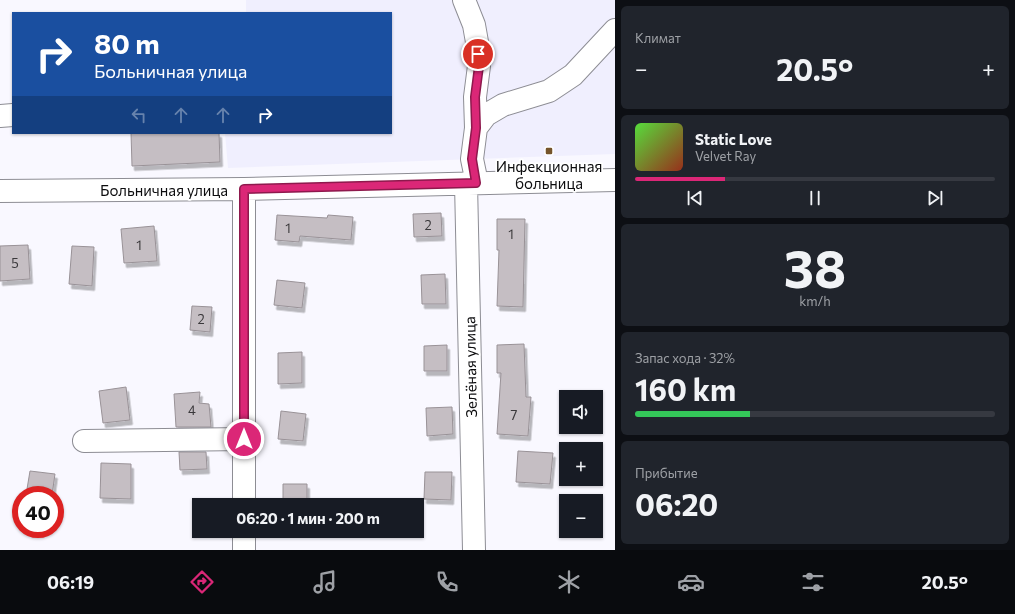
<!DOCTYPE html>
<html lang="ru">
<meta charset="utf-8">
<style>
body{margin:0;font-family:Commissioner,sans-serif;background:#20242c;color:#f1f3f6;height:100vh;display:flex;flex-direction:column;font-size:15px;white-space:nowrap}
*{box-sizing:border-box;margin:0}
p{font-size:13px;color:#9ea1a6}
.icon{flex:none;width:22px;height:22px;fill:none;stroke:currentColor;stroke-width:2;stroke-linecap:round;stroke-linejoin:round}
.map{position:relative;flex:1;overflow:hidden}
.details{display:flex;flex-direction:column;gap:6px;padding:6px;background:#0d0f14;width:400px}
.details>*{flex:none}
.hud{position:absolute;left:12px;top:12px;width:380px;height:122px;border-radius:0px;box-shadow:0 1px 3px #0004;background:#1a4fa0;color:#fff;overflow:hidden}
.fabs{position:absolute;left:559px;top:390px;display:grid;gap:8px}
.fabs a{display:grid;place-items:center;width:44px;height:44px;border-radius:0px;background:#171b24;box-shadow:0 1px 3px #0004;font-size:20px}
.speed{position:absolute;left:12px;top:486px;display:flex;gap:8px;font-size:20px;font-weight:700;text-align:center}
.speed>*{display:grid;place-content:center;width:52px;height:52px;border-radius:50%;background:#171b24;box-shadow:0 1px 3px #0004;line-height:1}
.speed .limit{border:6px solid #d22;background:#fff;color:#111}
.pin{position:absolute;display:grid;place-items:center;width:34px;height:34px;color:#fff;margin:-17px;border:2px solid #fff;border-radius:50%;box-shadow:0 1px 4px #0007}
.me{position:absolute;width:44px;margin:-22px;rotate:0deg;stroke-linejoin:round;filter:drop-shadow(0 0 3px #0008)}
.turn{display:flex;align-items:center;gap:14px;height:84px;padding:0 16px;font-size:18px}
.turn .icon{width:52px;height:52px;stroke-width:2.5}
.turn b{display:block;font-size:28px;line-height:34px}
.lanes{display:flex;align-items:center;height:38px;padding:0 16px;background:#0003;justify-content:center;gap:20px;direction:ltr}
.lanes .off{opacity:.35}
.big{font-size:30px;font-weight:700;line-height:1.1}
.details .tile{flex:1;display:flex;flex-direction:column;justify-content:center;gap:6px;min-width:0;padding:0 14px;border-radius:6px;background:#20242c}
.details .dial{align-items:center;gap:0}
.dial b{font-size:52px;line-height:1}
.song{display:flex;align-items:center;gap:12px}
.cover{width:48px;height:48px;border-radius:6px;background:linear-gradient(135deg,hsl(110 70% 55%),hsl(10 70% 35%))}
.played{height:4px;border-radius:2px;background:linear-gradient(90deg,#db2777 25%,#363941 25%)}
.keys{display:flex;justify-content:space-around;direction:ltr}
.heat{display:flex;justify-content:space-between;align-items:center;font-size:22px;direction:ltr}
.charge{height:6px;border-radius:3px;background:linear-gradient(90deg,#34c759 32%,#363941 0)}
.trip{position:absolute;left:192px;top:498px;width:232px;height:40px;border-radius:0px;background:#171b24;box-shadow:0 1px 3px #0004;font-weight:700;line-height:40px;text-align:center}
.tab-bar{display:flex;height:64px;justify-content:space-around;align-items:center;background:#090b0e;color:#9ea1a6}
.tab-bar .icon{width:28px;height:28px}
.tab-bar .current{color:#db2777}
.tab-bar b{font-size:18px;color:#f1f3f6}
main{display:flex;flex:1;min-height:0}
.map>svg:first-child{display:block}
.built{fill:#f0effe}
.building{fill:#c5bec3;stroke:#999297;filter:url(#shadow)}
.lines{fill:none;stroke-linecap:round;stroke-linejoin:round}
.minor-casing{stroke:#8d8d94;stroke-width:24}
.minor{stroke:#fff;stroke-width:22}
.route-casing{stroke:#8e194d;stroke-width:10}
.route{stroke:#db2777;stroke-width:7}
.poi-dot{fill:#75542b;stroke:#fff;stroke-width:1.5}
.labels{text-anchor:middle;dominant-baseline:central;stroke-width:3.5;stroke-linejoin:round;paint-order:stroke}
.number-label{font-size:13px;fill:#3a383b}
.poi-label{font-size:15px;fill:#0c0c0e;stroke:#fff}
.street-label{font-size:15px;fill:#0c0c0e;stroke:#fff}
</style>
<main>
<div class="map">
<svg width="615" height="550" viewBox="0 0 615 550">
<defs>
<filter id="shadow"><feDropShadow dx="2.5" dy="4.5" stdDeviation="0" flood-color="#0004"/></filter>
</defs>
<rect width="100%" height="100%" fill="#f9f8ff"/>
<!-- built -->
<path class="built" d="M246,0h369v154l-387,14 -3,-35h166v-120h-145z"/>
<!-- building -->
<path class="building" d="M131,133h88l1,29 -88,4z
M441,213l1,23 -28,1 -1,-23z
M277,215l50,3 1,-3 25,2 -2,23 -51,-4 -1,6 -24,-2z
M497,219h28l-2,88 -26,-1 2,-56h-2z
M154,226l3,35 -33,2 -3,-34z
M28,245l2,34 -30,2v-35z
M72,246l22,1 -2,39 -23,-2z
M445,274l1,30h-24l-1,-29z
M277,280l28,3 -3,25 -28,-3z
M192,306l20,1 -2,25 -20,-2z
M524,344l2,53h5l-3,39 -31,-2 4,-61h-4v-28z
M447,345v26h-23v-25z
M302,352v31l-24,1v-31z
M126,387l4,33 -27,3 -4,-32z
M200,392l-1,11 10,1 2,23h-35l-2,-33z
M452,407l1,27 -26,2 -1,-28z
M281,411l25,3 -3,27 -25,-2z
M518,451l35,2 -3,31 -34,-2z
M179,452h27l1,17 -27,1z
M101,463l30,1v35l-31,-1z
M30,471l25,3 -3,21h-26z
M425,472h27l-1,28 -27,-1z
M283,484h24v21h-24z"/>
<g class="lines">
<!-- minor casing -->
<g class="minor-casing">
<path id="minor" d="M464,0l10,25 3,17 2,24 -4,31 1,31
M0,116l13,-1
M466,183l8,367
M477,183l-5,-24 4,-31 10,-13 17,-10 46,-14 24,-16 42,-45
M0,191l244,-2 371,-9
M84,441l160,-2
M244,505v-316
M244,550v-19"/>
</g>
<!-- minor -->
<use href="#minor" class="minor"/>
</g>
<g class="lines">
<!-- route casing -->
<g class="route-casing">
<path id="route" d="M244,439v-250l232,-6 -4,-24 4,-31 -1,-31 4,-31 -1,-12"/>
</g>
<!-- route -->
<use href="#route" class="route"/>
</g>
<!-- markers -->
<rect class="poi-dot" x="545" y="147" width="8" height="8" rx="2"/>
<g class="labels">
<!-- number labels -->
<g class="number-label">
<text x="428" y="225">2</text>
<text x="288" y="228">1</text>
<text x="511" y="234">1</text>
<text x="139" y="245">1</text>
<text x="15" y="263">5</text>
<text x="201" y="319">2</text>
<text x="192" y="410">4</text>
<text x="514" y="415">7</text>
</g>
<!-- poi labels -->
<g class="poi-label">
<text x="549" y="166">Инфекционная<tspan x="549" dy="17">больница</tspan></text>
</g>
<!-- street labels -->
<g class="street-label">
<text x="164" y="190">Больничная улица</text>
<text transform="translate(470 367) rotate(-91)">Зелёная улица</text>
</g>
</g>
</svg>
<div class="fabs">
<a><svg class="icon" aria-label="sound" viewBox="0 0 24 24"><path d="M4 9h4l5-4v14l-5-4H4zM17 9q2 3 0 6"/></svg></a>
<a>+</a>
<a>−</a>
</div>
<div class="speed"><div class="limit">40</div></div>
<div class="pin" style="left:478px;top:54px;background:#d93025"><svg class="icon" aria-label="arrive" viewBox="0 0 24 24"><path d="M6 21V4h12l-3 4 3 4H6"/></svg></div>
<svg class="me" style="left:244px;top:439px" viewBox="-20 -20 40 40"><circle r="17" fill="#db2777" stroke="#fff" stroke-width="3"/><path d="M0-11L8 9 0 5-8 9z" fill="#fff"/></svg>
<div class="trip">06:20 · 1 мин · 200 m</div>
<div class="hud">
<div class="turn"><svg class="icon" aria-label="right" viewBox="0 0 24 24"><path d="M7 20v-9h11M14 6l5 5-5 5"/></svg><div><b>80 m</b>Больничная улица</div></div>
<div class="lanes"><svg class="icon off" aria-label="left" viewBox="0 0 24 24"><path d="M17 20v-9H6M10 6l-5 5 5 5"/></svg><svg class="icon off" aria-label="ahead" viewBox="0 0 24 24"><path d="M12 20V5M6 11l6-6 6 6"/></svg><svg class="icon off" aria-label="ahead" viewBox="0 0 24 24"><path d="M12 20V5M6 11l6-6 6 6"/></svg><svg class="icon" aria-label="right" viewBox="0 0 24 24"><path d="M7 20v-9h11M14 6l5 5-5 5"/></svg></div>
</div>
</div>
<section class="details">
<div class="tile"><p>Климат</p>
<div class="heat"><a>−</a><b class="big">20.5°</b><a>+</a></div>
</div>
<div class="tile">
<div class="song"><i class="cover"></i><div><b>Static Love</b><p>Velvet Ray</p></div></div>
<div class="played"></div>
<div class="keys"><svg class="icon" aria-label="previous" viewBox="0 0 24 24"><path d="M18 5L8 12l10 7zM5 5v14"/></svg><svg class="icon" aria-label="pause" viewBox="0 0 24 24"><path d="M8 5v14M16 5v14"/></svg><svg class="icon" aria-label="next" viewBox="0 0 24 24"><path d="M6 5l10 7-10 7zM19 5v14"/></svg></div>
</div>
<div class="tile dial"><b>38</b><p>km/h</p></div>
<div class="tile"><p>Запас хода · 32%</p><b class="big">160 km</b><div class="charge"></div></div>
<div class="tile"><p>Прибытие</p><b class="big">06:20</b></div>
</section>
</main>
<nav class="tab-bar">
<b>06:19</b>
<svg class="icon current" aria-label="directions" viewBox="0 0 24 24"><path d="M12 3l9 9-9 9-9-9zM9 14v-3h6M13 9l2 2-2 2"/></svg>
<svg class="icon" aria-label="music" viewBox="0 0 24 24"><path d="M9 18V5l10-2v13"/><circle cx="6" cy="18" r="3"/><circle cx="16" cy="16" r="3"/></svg>
<svg class="icon" aria-label="phone" viewBox="0 0 24 24"><path d="M5 4h4l2 5-3 2q2 4 5 5l2-3 5 2v4C11 20 4 13 5 4z"/></svg>
<svg class="icon" aria-label="climate" viewBox="0 0 24 24"><path d="M12 3v18M4 7l16 10M4 17L20 7"/></svg>
<svg class="icon" aria-label="car" viewBox="0 0 24 24"><path d="M5 17H2v-5l4-1 3-4h7l3 4 3 1v5h-3M9 17h6M6 11h13"/><circle cx="7" cy="17" r="2"/><circle cx="17" cy="17" r="2"/></svg>
<svg class="icon" aria-label="filters" viewBox="0 0 24 24"><path d="M4 7h16M4 17h16"/><circle cx="9" cy="7" r="2"/><circle cx="15" cy="17" r="2"/></svg>
<b>20.5°</b>
</nav>
